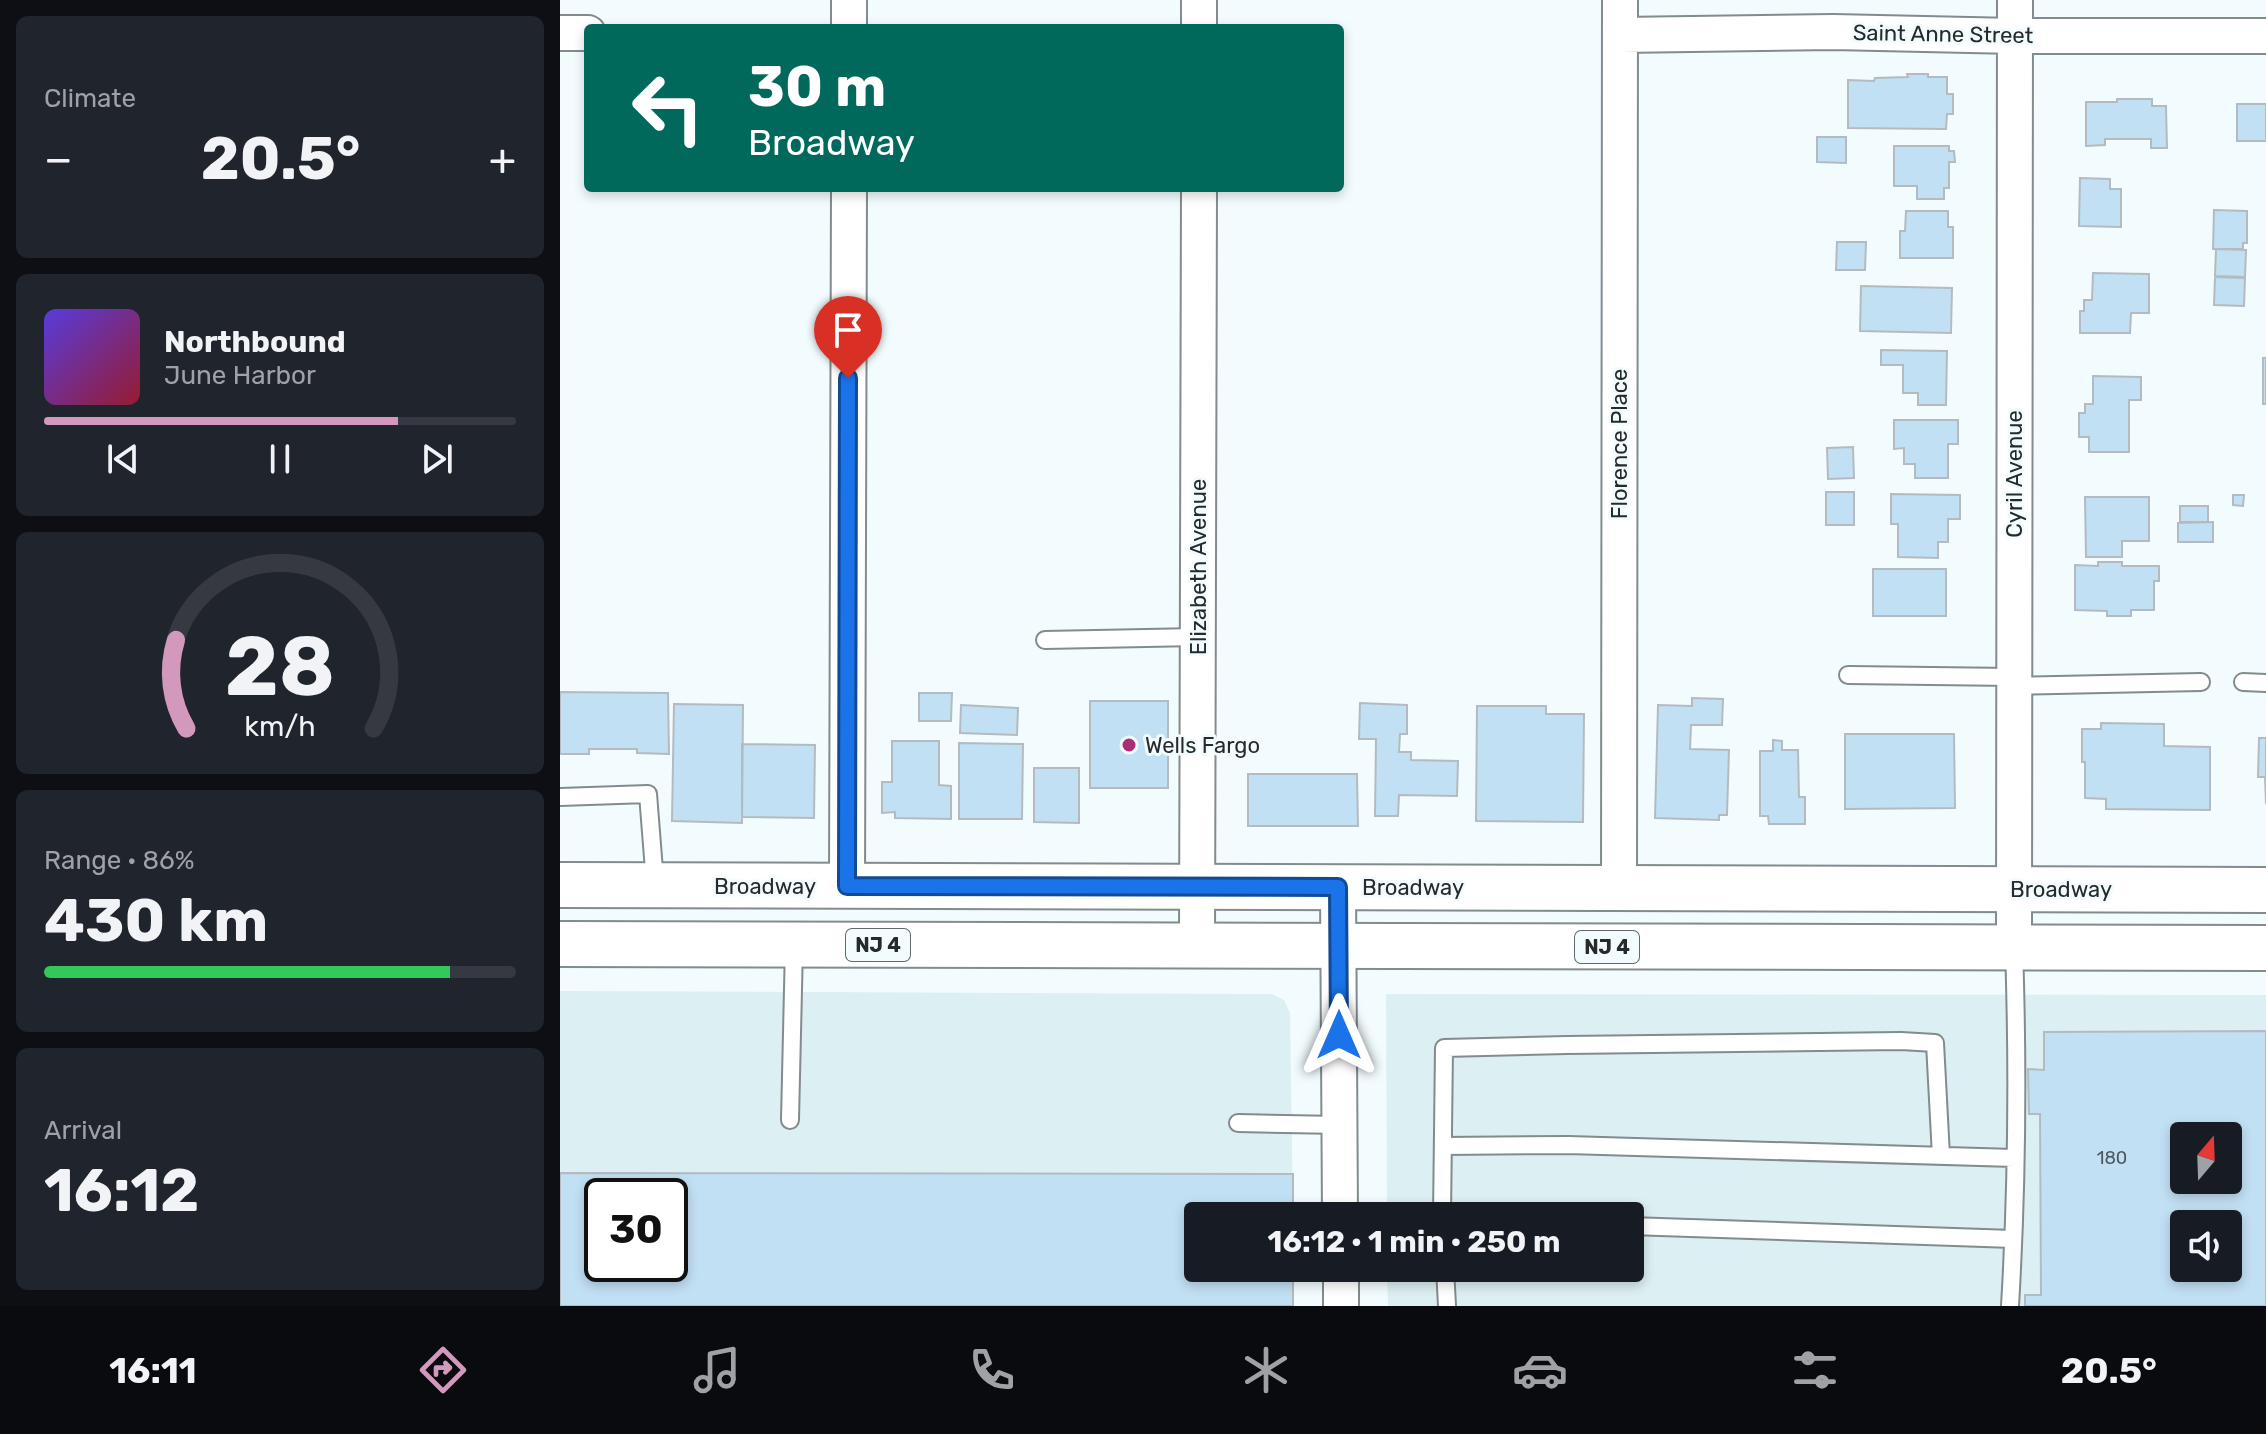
<!DOCTYPE html>
<meta charset="utf-8">
<style>
body{margin:0;font-family:Rubik,sans-serif;background:#20242c;color:#f1f3f6;height:100vh;display:flex;flex-direction:column;font-size:30px;white-space:nowrap}
*{box-sizing:border-box;margin:0}
p{font-size:26px;color:#9ea1a6}
.icon{flex:none;width:44px;height:44px;fill:none;stroke:currentColor;stroke-width:2;stroke-linecap:round;stroke-linejoin:round}
.map{position:relative;flex:1;overflow:hidden}
.drawer{display:flex;flex-direction:column;gap:16px;padding:16px;background:#0d0f14;width:560px}
.drawer>*{flex:none}
.guide{position:absolute;left:24px;top:24px;width:760px;height:168px;border-radius:8px;box-shadow:0 4px 12px #0003;background:#00695c;color:#fff;overflow:hidden}
.needle{width:52px;rotate:19deg}
.fabs{position:absolute;left:1610px;top:1122px;display:grid;gap:16px}
.fabs a{display:grid;place-items:center;width:72px;height:72px;border-radius:8px;background:#171b24;box-shadow:0 4px 12px #0003;font-size:40px}
.speed{position:absolute;left:24px;top:1178px;display:flex;gap:16px;font-size:40px;font-weight:700;text-align:center}
.speed>*{display:grid;place-content:center;width:104px;height:104px;border-radius:50%;background:#171b24;box-shadow:0 4px 12px #0003;line-height:1}
.speed .limit{border:4px solid #111;border-radius:12px;background:#fff;color:#111}
.pin{position:absolute;display:grid;place-items:center;width:68px;height:68px;color:#fff;margin:-82px -34px;border-radius:50% 50% 50% 0;rotate:-45deg;box-shadow:0 0 8px #0007}
.pin .icon{rotate:45deg}
.me{position:absolute;width:88px;margin:-44px;rotate:0deg;stroke-linejoin:round;filter:drop-shadow(0 0 6px #0008)}
.turn{display:flex;align-items:center;gap:28px;height:168px;padding:0 32px;font-size:36px}
.turn .icon{width:104px;height:104px;stroke-width:2.5}
.turn b{display:block;font-size:56px;line-height:68px}
.big{font-size:60px;font-weight:700;line-height:1.1}
.drawer .card{flex:1;display:flex;flex-direction:column;justify-content:center;gap:12px;min-width:0;padding:0 28px;border-radius:12px;background:#20242c}
.drawer .dial{align-items:center;gap:0}
.dial svg{height:208px;overflow:visible;fill:none;stroke:#363941;stroke-width:7;stroke-linecap:round;text-anchor:middle}
.dial text{fill:#f1f3f6;stroke:none}
.song{display:flex;align-items:center;gap:24px}
.cover{width:96px;height:96px;border-radius:12px;background:linear-gradient(135deg,hsl(250 70% 55%),hsl(350 70% 35%))}
.played{height:8px;border-radius:4px;background:linear-gradient(90deg,#d299bd 75%,#363941 75%)}
.keys{display:flex;justify-content:space-around;direction:ltr}
.heat{display:flex;justify-content:space-between;align-items:center;font-size:44px;direction:ltr}
.charge{height:12px;border-radius:6px;background:linear-gradient(90deg,#34c759 86%,#363941 0)}
.trip{position:absolute;left:624px;top:1202px;width:460px;height:80px;border-radius:8px;background:#171b24;box-shadow:0 4px 12px #0003;font-weight:700;line-height:80px;text-align:center}
.tab-bar{display:flex;height:128px;justify-content:space-around;align-items:center;background:#090b0e;color:#9ea1a6}
.tab-bar .icon{width:56px;height:56px}
.tab-bar .current{color:#d299bd}
.tab-bar b{font-size:36px;color:#f1f3f6}
main{display:flex;flex:1;min-height:0}
.map>svg:first-child{display:block}
.built{fill:#dceff2;fill-rule:evenodd}
.building{fill:#c2e0f4;stroke:#b3bbc0;stroke-width:2;fill-rule:evenodd}
.lines{fill:none;stroke-linecap:round;stroke-linejoin:round}
.service-casing{stroke:#828b8d;stroke-width:20}
.minor-casing{stroke:#828b8d;stroke-width:38}
.primary-casing{stroke:#828b8d;stroke-width:48}
.service{stroke:#fff;stroke-width:16}
.minor{stroke:#fff;stroke-width:34}
.primary{stroke:#fff;stroke-width:44}
.route-casing{stroke:#114b97;stroke-width:20}
.route{stroke:#1a73e8;stroke-width:14}
.poi-dot{fill:#ad2c78;stroke:#f2fcfe;stroke-width:3}
.labels{text-anchor:middle;dominant-baseline:central;stroke-width:6;stroke-linejoin:round;paint-order:stroke}
.number-label{font-size:18px;fill:#4d585d}
.shield{fill:#f2fcfe;stroke:#63696a;stroke-width:2}
.shield-label{font-size:20px;font-weight:bold;fill:#262a2b}
.street-label{font-size:22px;fill:#262a2b;stroke:#f2fcfe}
.poi-label{font-size:22px;fill:#262a2b;stroke:#f2fcfe;text-anchor:start}
</style>
<main>
<section class="drawer">
<div class="card"><p>Climate</p>
<div class="heat"><a>−</a><b class="big">20.5°</b><a>+</a></div>
</div>
<div class="card">
<div class="song"><i class="cover"></i><div><b>Northbound</b><p>June Harbor</p></div></div>
<div class="played"></div>
<div class="keys"><svg class="icon" aria-label="previous" viewBox="0 0 24 24"><path d="M18 5L8 12l10 7zM5 5v14"/></svg><svg class="icon" aria-label="pause" viewBox="0 0 24 24"><path d="M8 5v14M16 5v14"/></svg><svg class="icon" aria-label="next" viewBox="0 0 24 24"><path d="M6 5l10 7-10 7zM19 5v14"/></svg></div>
</div>
<div class="card dial"><svg viewBox="0 0 100 80">
<path d="M14 69A42 42 0 1 1 86 69"/>
<path d="M14 69A42 42 0 0 1 10 35" stroke="#d299bd"/>
<text x="50" y="56" font-size="32" font-weight="700">28</text>
<text x="50" y="72" font-size="11">km/h</text>
</svg></div>
<div class="card"><p>Range · 86%</p><b class="big">430 km</b><div class="charge"></div></div>
<div class="card"><p>Arrival</p><b class="big">16:12</b></div>
</section>
<div class="map">
<svg width="1706" height="1306" viewBox="0 0 1706 1306">
<rect width="100%" height="100%" fill="#f2fcfe"/>
<!-- built -->
<path class="built" d="M0,991l712,3 12,6 6,13 3,203h-95v52h95l1,38h-734zM42,1196h68v68h-68z
M826,994l880,1v311h-878l-1,-38h243v-52h-243zM1624,1136h44v44h-44zM1624,1224h44v44h-44z"/>
<!-- building -->
<path class="building" d="M1347,74h21v3h19v17h6v20h-6l-1,15 -98,-1v-48l26,1 1,-3 33,-1z
M1557,99h35v7h14l1,42h-16v-9h-46v6l-19,1v-44h31z
M1677,104h29v37h-29z
M1257,137h29v26l-29,-1z
M1334,146h55v5h5l1,11h-6v26h-5v11h-27v-13h-23z
M1520,178l30,1v10h11v38l-42,-1z
M1654,210l33,1v32h-4v6h-30z
M1346,211h42v16h5v31h-53v-27h5z
M1277,242h29l-1,28h-29z
M1656,249l30,1 -1,27 -30,-1z
M1533,273l56,1v39h-18l-1,20h-50v-22h4v-11h8z
M1655,277l30,1 -1,28 -30,-1z
M1301,286l91,2 -1,45 -91,-2z
M1321,350l66,1 -1,54h-28v-12h-15v-28h-22z
M1703,358h3v46h-3z
M1533,376l48,1v23h-12v52h-40v-15h-10v-24h6v-9h8z
M1334,420h64v24h-10v34h-33v-14h-11v-16l-10,1z
M1293,447l1,31 -26,1 -1,-31z
M1266,492h28v33h-28z
M1331,494l69,1v24h-12v23h-10v16l-40,-1v-33h-7z
M1673,495h11l-1,11 -10,-1z
M1525,497h64v44h-27v16h-36z
M1620,506h28v16h-28z
M1653,522v20h-35v-19z
M1538,562h24v4h37v15h-5v29h-23v6h-24v-5l-32,-1v-45l23,1z
M1313,569h73v47h-73z
M0,692l108,1 1,61 -32,-1v-4h-48v5h-29z
M359,693h33l-1,28h-32z
M1132,698l31,1 -1,26h-31l-1,24 39,1 -2,65h-8v5l-64,-2 3,-113 34,1z
M530,701h78v87h-78z
M800,703l47,2v29h-7l-1,18h12v8l47,1 -1,35 -58,-1 -1,21h-23l1,-77h-17z
M114,704l69,1 -1,118 -70,-2z
M401,705l57,3 -1,27 -57,-2z
M917,706h69v8h38l-1,108 -107,-1z
M1541,723l63,1v22l46,1v63l-104,-1v-10l-21,-1v-36h-3v-33h19z
M1285,734h109l1,74 -110,1z
M1699,738h7v66l-1,-27h-7z
M1213,740l9,1v9h16l1,47h6v27h-36l-1,-8h-8v-65h13z
M332,741h47v44l12,1v33l-56,-1v-6l-13,1v-31h10z
M399,743l64,1 -1,75h-63z
M182,744l73,1 -1,73 -72,-1z
M474,768h45v55l-45,-1z
M688,774h109l1,52h-110z
M1706,1031v275h-241v-11h16l-1,-181h-11l-1,-45 16,1v-38zM1624,1136h44v44h-44zM1624,1224h44v44h-44z
M0,1173l733,1v42h-95v52h95v38h-733zM42,1196h68v68h-68z"/>
<g class="lines">
<!-- service casing -->
<g class="service-casing">
<path id="service" d="M485,640l152,-3
M1288,675l166,2
M1683,682l23,1
M1454,686l187,-4
M0,797l88,-3 7,89
M230,1120l4,-174
M678,1123l102,2
M883,1146l125,-1 446,13
M882,1216l2,-168 123,-3 334,-4 34,2 6,113
M1070,1226l383,13
M885,1268l2,38
M1450,1306c7,-119 8,-239 4,-358"/>
</g>
<!-- minor casing -->
<g class="minor-casing">
<path id="minor" d="M289,28v-28
M639,28v-28
M0,33h28
M1060,35l213,-3 182,4h251
M287,886l2,-698
M778,887l2,329
M1059,888l1,-888
M637,946l2,-758
M1454,947l1,-947
M781,1268v38"/>
</g>
<!-- primary casing -->
<g class="primary-casing">
<path id="primary" d="M0,885l1706,5
M0,944l1706,4"/>
</g>
<!-- service -->
<use href="#service" class="service"/>
<!-- minor -->
<use href="#minor" class="minor"/>
<!-- primary -->
<use href="#primary" class="primary"/>
</g>
<g class="lines">
<!-- route casing -->
<g class="route-casing">
<path id="route" d="M288,378l-1,508 491,1 1,148"/>
</g>
<!-- route -->
<use href="#route" class="route"/>
</g>
<!-- markers -->
<circle class="poi-dot" cx="569" cy="745" r="8"/>
<g class="labels">
<!-- number labels -->
<g class="number-label">
<text x="1552" y="1158">180</text>
</g>
<!-- shield labels -->
<g class="shield">
<rect x="286" y="929" width="64" height="32" rx="6"/>
<rect x="1015" y="931" width="64" height="32" rx="6"/>
</g>
<g class="shield-label">
<text x="318" y="945">NJ 4</text>
<text x="1047" y="947">NJ 4</text>
</g>
<!-- street labels -->
<g class="street-label">
<text transform="translate(1383 34) rotate(1)">Saint Anne Street</text>
<text transform="translate(1059 444) rotate(-90)">Florence Place</text>
<text transform="translate(1454 474) rotate(-90)">Cyril Avenue</text>
<text transform="translate(638 567) rotate(-90)">Elizabeth Avenue</text>
<text x="205" y="886">Broadway</text>
<text x="853" y="887">Broadway</text>
<text x="1501" y="889">Broadway</text>
</g>
<!-- poi labels -->
<g class="poi-label">
<text x="585" y="745">Wells Fargo</text>
</g>
</g>
</svg>
<div class="fabs">
<a><svg class="needle" viewBox="-14 -14 28 28"><path d="M0-13l5 13h-10z" fill="#e53935"/><path d="M0 13l5-13h-10z" fill="#9ea1a6"/></svg></a>
<a><svg class="icon" aria-label="sound" viewBox="0 0 24 24"><path d="M4 9h4l5-4v14l-5-4H4zM17 9q2 3 0 6"/></svg></a>
</div>
<div class="speed"><div class="limit">30</div></div>
<div class="pin" style="left:288px;top:378px;background:#d93025"><svg class="icon" aria-label="arrive" viewBox="0 0 24 24"><path d="M6 21V4h12l-3 4 3 4H6"/></svg></div>
<svg class="me" style="left:779px;top:1035px" viewBox="-20 -20 40 40"><path d="M0-17L14 15 0 8-14 15z" fill="#1a73e8" stroke="#fff" stroke-width="4"/></svg>
<div class="trip">16:12 · 1 min · 250 m</div>
<div class="guide">
<div class="turn"><svg class="icon" aria-label="left" viewBox="0 0 24 24"><path d="M17 20v-9H6M10 6l-5 5 5 5"/></svg><div><b>30 m</b>Broadway</div></div>
</div>
</div>
</main>
<nav class="tab-bar">
<b>16:11</b>
<svg class="icon current" aria-label="directions" viewBox="0 0 24 24"><path d="M12 3l9 9-9 9-9-9zM9 14v-3h6M13 9l2 2-2 2"/></svg>
<svg class="icon" aria-label="music" viewBox="0 0 24 24"><path d="M9 18V5l10-2v13"/><circle cx="6" cy="18" r="3"/><circle cx="16" cy="16" r="3"/></svg>
<svg class="icon" aria-label="phone" viewBox="0 0 24 24"><path d="M5 4h4l2 5-3 2q2 4 5 5l2-3 5 2v4C11 20 4 13 5 4z"/></svg>
<svg class="icon" aria-label="climate" viewBox="0 0 24 24"><path d="M12 3v18M4 7l16 10M4 17L20 7"/></svg>
<svg class="icon" aria-label="car" viewBox="0 0 24 24"><path d="M5 17H2v-5l4-1 3-4h7l3 4 3 1v5h-3M9 17h6M6 11h13"/><circle cx="7" cy="17" r="2"/><circle cx="17" cy="17" r="2"/></svg>
<svg class="icon" aria-label="filters" viewBox="0 0 24 24"><path d="M4 7h16M4 17h16"/><circle cx="9" cy="7" r="2"/><circle cx="15" cy="17" r="2"/></svg>
<b>20.5°</b>
</nav>
